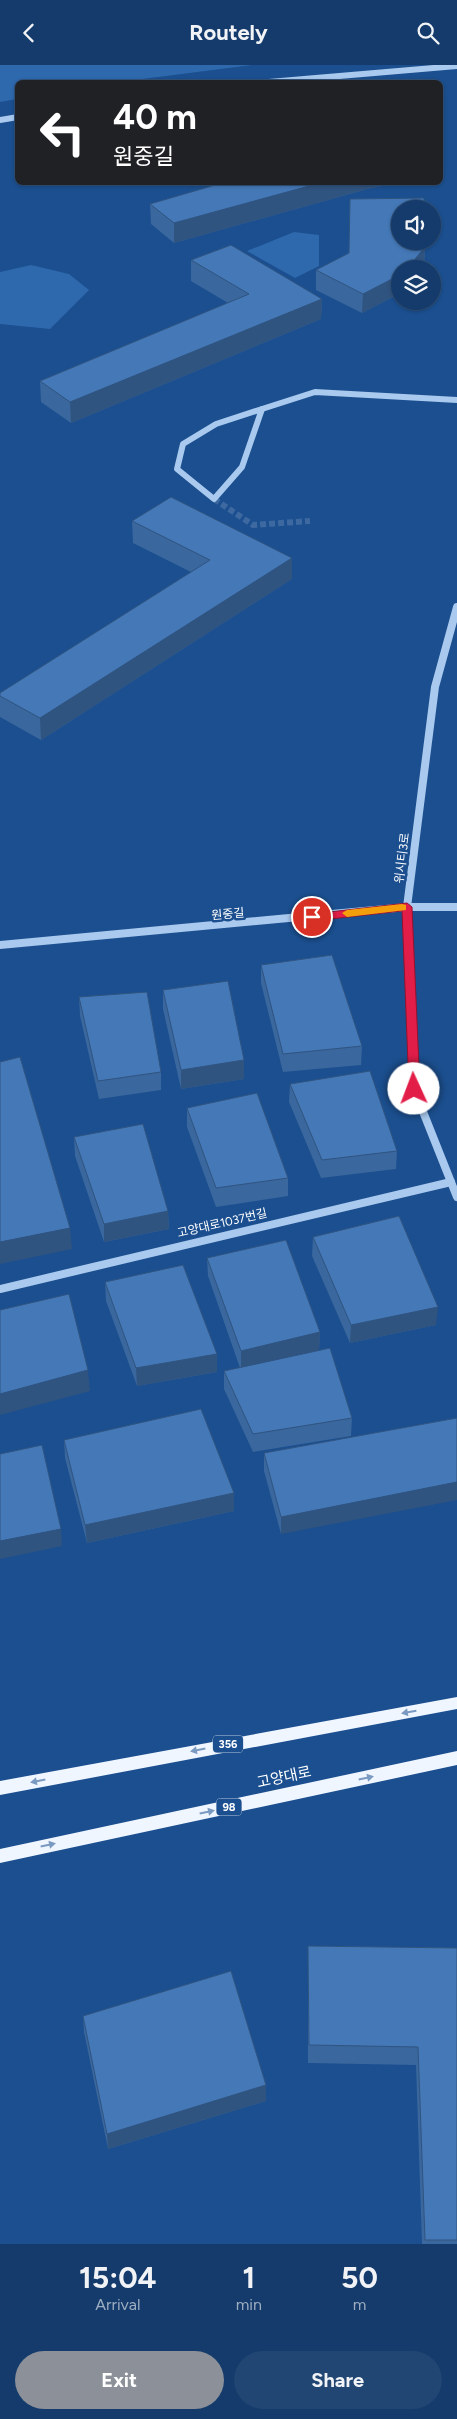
<!DOCTYPE html>
<meta charset="utf-8">
<style>
:root{--surface:#143b6b;--page:#214673;--text:#f1f3f6;--muted:#9dadc1;--line:#33557e;--accent:#8c9099}
body{margin:0;font-family:Figtree,"Noto Sans KR",sans-serif;background:var(--page);color:var(--text);height:100vh;display:flex;flex-direction:column;font-size:19px;white-space:nowrap}
*{box-sizing:border-box;margin:0}
p{font-size:16px;color:var(--muted)}
.icon{flex:none;width:28px;height:28px;fill:none;stroke:currentColor;stroke-width:2;stroke-linecap:round;stroke-linejoin:round}
.map{position:relative;height:2179px;overflow:hidden}
.sheet{display:flex;flex-direction:column;background:var(--surface);flex:1}
.sheet>*{flex:none}
.guide{position:absolute;left:15px;top:15px;width:428px;height:105px;border-radius:8px;box-shadow:0 1px 4px #0004,0 0 0 1px var(--line);background:#202124;color:#fff;overflow:hidden}
.fabs{position:absolute;left:391px;top:135px;display:grid;gap:10px}
.fabs a{display:grid;place-items:center;width:50px;height:50px;border-radius:50%;background:var(--surface);box-shadow:0 1px 4px #0004,0 0 0 1px var(--line);font-size:25px}
.pin{position:absolute;display:grid;place-items:center;width:42px;height:42px;color:#fff;margin:-21px;border:2px solid #fff;border-radius:50%;box-shadow:0 1px 5px #0007}
.me{position:absolute;width:55px;margin:-28px;rotate:358deg;stroke-linejoin:round;filter:drop-shadow(0 0 4px #0008)}
.turn{display:flex;align-items:center;gap:18px;height:105px;padding:0 15px;font-size:22px}
.turn .icon{width:65px;height:65px;stroke-width:2.5}
.turn b{display:block;font-size:35px;line-height:42px}
.eta{display:flex;justify-content:space-evenly;align-items:center;height:85px;text-align:center}
.eta b{font-size:30px;font-weight:700;line-height:35px}
.cta{display:flex;gap:10px;margin-top:auto;padding:10px 15px}
.cta a{flex:1;height:58px;border-radius:30px;background:var(--accent);color:#fff;font-size:20px;font-weight:700;line-height:58px;text-align:center}
.cta a+a{background:var(--page);color:var(--text)}
header{display:flex;justify-content:space-between;align-items:center;height:65px;padding:0 15px;background:var(--surface);font-size:22px;font-weight:700}
.map>svg:first-child{display:block}
</style>
<header><svg class="icon" aria-label="back" viewBox="0 0 24 24"><path d="M15 5l-7 7 7 7"/></svg>Routely<svg class="icon" aria-label="search" viewBox="0 0 24 24"><circle cx="10" cy="10" r="6"/><path d="M15 15l6 6"/></svg></header>
<div class="map">
<svg width="457" height="2179" viewBox="0 0 457 2179">
<rect width="100%" height="100%" fill="#1b4f8f"/>
<g fill="#2e69ad">
<path d="M0,0H252L119,17L18,18L17,34L0,37Z"/>
<path d="M294,167L319,170V201L295,213L247,186Z"/>
<path d="M31,200L69,209L89,225L50,264L0,259V207Z"/>
</g>
<g fill="none" stroke-linecap="round" stroke-linejoin="round">
<path stroke="#3d69a0" stroke-width="6" stroke-dasharray="6 3" stroke-linecap="butt" d="M214,434L253,460L310,456"/>
<g stroke="#a9c9ee" stroke-width="6">
<path d="M257,18L457,1"/>
<path d="M0,55L18,52"/>
<path d="M262,344L242,402L214,434L177,404L183,379L216,359Z"/>
<path d="M262,344L315,327L457,335"/>
</g>
<g stroke="#a9c9ee" stroke-width="8">
<path d="M457,542L435,622L407,842L414,1024L457,1132"/>
<path d="M0,880L407,842H457"/>
<path d="M0,1224L451,1117"/>
</g>
<g fill="#f0f6ff" fill-rule="evenodd">
<path d="M457,1632V1644L0,1730V1716Z"/>
<path d="M457,1686V1700L0,1798V1784Z"/>
</g>
</g>
<g fill="#3a679d">
<path d="M222,118H399L371,123L174,178L151,159L150,139Z"/>
<path d="M350,134L425,182L424,201L393,232L362,248L316,225V205L349,188Z"/>
<path d="M191,195L322,234L321,254L71,358L41,337L40,316L228,238L191,216Z"/>
<path d="M132,456L292,514L41,675L0,652V628L191,507L133,478Z"/>
<path d="M261,900L362,981L361,1000L283,1007L261,918Z"/>
<path d="M163,925L244,995V1014L181,1024L163,944Z"/>
<path d="M79,932L161,1007V1025L99,1034L80,951Z"/>
<path d="M290,1019L397,1086L396,1104L321,1113L289,1037Z"/>
<path d="M187,1043L288,1113V1131L216,1142L187,1062Z"/>
<path d="M74,1072L168,1146L169,1164L104,1177L75,1091Z"/>
<path d="M313,1172L436,1260L350,1278L312,1191Z"/>
<path d="M207,1193L320,1267L319,1285L299,1290L352,1353L351,1371L253,1387L224,1324V1306L240,1303L208,1211Z"/>
<path d="M105,1217L217,1307L137,1321L106,1236Z"/>
<path d="M457,1353L281,1469L264,1406V1388Z"/>
<path d="M64,1375L234,1446L87,1478L65,1393Z"/>
<path d="M308,1881L457,1883V2179H422L416,2000L308,1998Z"/>
<path d="M83,1951L266,2020V2036L108,2084L84,1967Z"/>
</g>
<g fill="#305480">
<path d="M320,118H399L371,123L174,178V158Z"/>
<path d="M425,182L424,201L422,204H405Z"/>
<path d="M400,208V226L393,232L362,248L363,229Z"/>
<path d="M322,234L321,254L71,358L70,337Z"/>
<path d="M292,493V514L41,675L40,653Z"/>
<path d="M244,995V1014L181,1024V1005Z"/>
<path d="M168,1146L169,1164L104,1177V1159Z"/>
<path d="M70,1163L72,1184L0,1199V1177Z"/>
<path d="M438,1242L436,1260L350,1278L351,1260Z"/>
<path d="M320,1267L319,1285L241,1304V1286Z"/>
<path d="M217,1289V1307L137,1321L136,1303Z"/>
<path d="M88,1305L90,1326L0,1350V1329Z"/>
<path d="M457,1417V1435L281,1469V1452Z"/>
<path d="M234,1428V1446L87,1478L85,1460Z"/>
<path d="M61,1464L62,1481L0,1494V1476Z"/>
<path d="M266,2020V2036L108,2084L107,2069Z"/>
</g>
<g fill="#4478b7" stroke="#305480">
<path d="M222,118H320L174,158L150,139Z"/>
<path d="M424,133V144H400V176H425V182L411,199L405,204H400V208L394,213L363,229L316,205L349,188L350,134Z"/>
<path d="M231,180L322,234L70,337L40,316L249,229L191,195Z"/>
<path d="M171,432L292,493L40,653L0,631V628L210,495L132,456Z"/>
<path d="M332,890L362,981L283,989L261,900Z"/>
<path d="M228,916L244,995L181,1005L163,925Z"/>
<path d="M147,927L161,1007L98,1016L79,932Z"/>
<path d="M20,992L70,1163L0,1177V997Z"/>
<path d="M370,1006L397,1086L322,1095L290,1019Z"/>
<path d="M257,1028L288,1113L216,1123L187,1043Z"/>
<path d="M143,1059L168,1146L104,1159L74,1072Z"/>
<path d="M399,1151L438,1242L351,1260L313,1172Z"/>
<path d="M286,1175L320,1267L241,1286L207,1193Z"/>
<path d="M183,1200L217,1289L136,1303L105,1217Z"/>
<path d="M69,1229L88,1305L0,1329V1245Z"/>
<path d="M330,1283L352,1353L253,1369L224,1306Z"/>
<path d="M201,1344L234,1428L85,1460L64,1375Z"/>
<path d="M457,1353V1417L281,1452L264,1388Z"/>
<path d="M42,1380L61,1464L0,1476V1389Z"/>
<path d="M308,1881L457,1883V2175H425L418,1982L309,1980Z"/>
<path d="M231,1906L266,2020L107,2069L83,1951Z"/>
</g>
<defs><path id="oneway-solid" d="M-6-.8H1V-3.2L6.5 0L1 3.2V.8H-6Z" transform="scale(1.25)"/></defs>
<g fill="#7b9ac1">
<use href="#oneway-solid" transform="translate(409 1647) rotate(170)"/>
<use href="#oneway-solid" transform="translate(198 1685) rotate(169)"/>
<use href="#oneway-solid" transform="translate(366 1713) rotate(-12)"/>
<use href="#oneway-solid" transform="translate(38 1716) rotate(169)"/>
<use href="#oneway-solid" transform="translate(207 1747) rotate(-12)"/>
<use href="#oneway-solid" transform="translate(48 1780) rotate(-12)"/>
</g>
<path fill="#e11d48" stroke="#92132f" d="M407,838L412,842L420,1024L414,1028L409,1024L402,846L312,856L307,852L312,849Z"/>
<path fill="#f59e0b" d="M402,839L406,840V845L347,852L342,848L347,845Z"/>
<g text-anchor="middle" stroke-width="5" stroke-linejoin="round" paint-order="stroke">
<g fill="#1b4f8f" stroke="#bbcadd" stroke-width="1">
<rect x="213" y="1670.5" width="30" height="17" rx="4"/>
<rect x="216.5" y="1733.5" width="25" height="17" rx="4"/>
</g>
<g font-size="11" font-weight="bold" fill="#fff">
<text x="228" y="1683">356</text>
<text x="229" y="1746">98</text>
</g>
<g font-size="12" fill="#fff" stroke="#1b4f8f">
<text transform="translate(402 793) rotate(-83)" y="4">위시티3로</text>
<text transform="translate(228 849) rotate(-5)" y="4">원중길</text>
<text transform="translate(222 1158) rotate(-13)" y="4">고양대로1037번길</text>
</g>
<g font-size="15" fill="#fff" stroke="#1b4f8f">
<text transform="translate(284 1712) rotate(-12)" y="5">고양대로</text>
</g>
</g>
</svg>
<div class="fabs">
<a><svg class="icon" aria-label="sound" viewBox="0 0 24 24"><path d="M4 9h4l5-4v14l-5-4H4zM17 9q2 3 0 6"/></svg></a>
<a><svg class="icon" aria-label="layers" viewBox="0 0 24 24"><path d="M12 4l9 5-9 5-9-5zM3 14l9 5 9-5"/></svg></a>
</div>
<div class="pin" style="left:312px;top:852px;background:#d93025"><svg class="icon" aria-label="arrive" viewBox="0 0 24 24"><path d="M6 21V4h12l-3 4 3 4H6"/></svg></div>
<svg class="me" style="left:414px;top:1024px" viewBox="-20 -20 40 40"><circle r="19" fill="#fff"/><path d="M0-13L10 11 0 6-10 11z" fill="#e11d48"/></svg>
<div class="guide">
<div class="turn"><svg class="icon" aria-label="left" viewBox="0 0 24 24"><path d="M17 20v-9H6M10 6l-5 5 5 5"/></svg><div><b>40 m</b>원중길</div></div>
</div>
</div>
<section class="sheet">
<div class="eta">
<div><b>15:04</b><p>Arrival</p></div>
<div><b>1</b><p>min</p></div>
<div><b>50</b><p>m</p></div>
</div>
<div class="cta"><a>Exit</a><a>Share</a></div>
</section>
